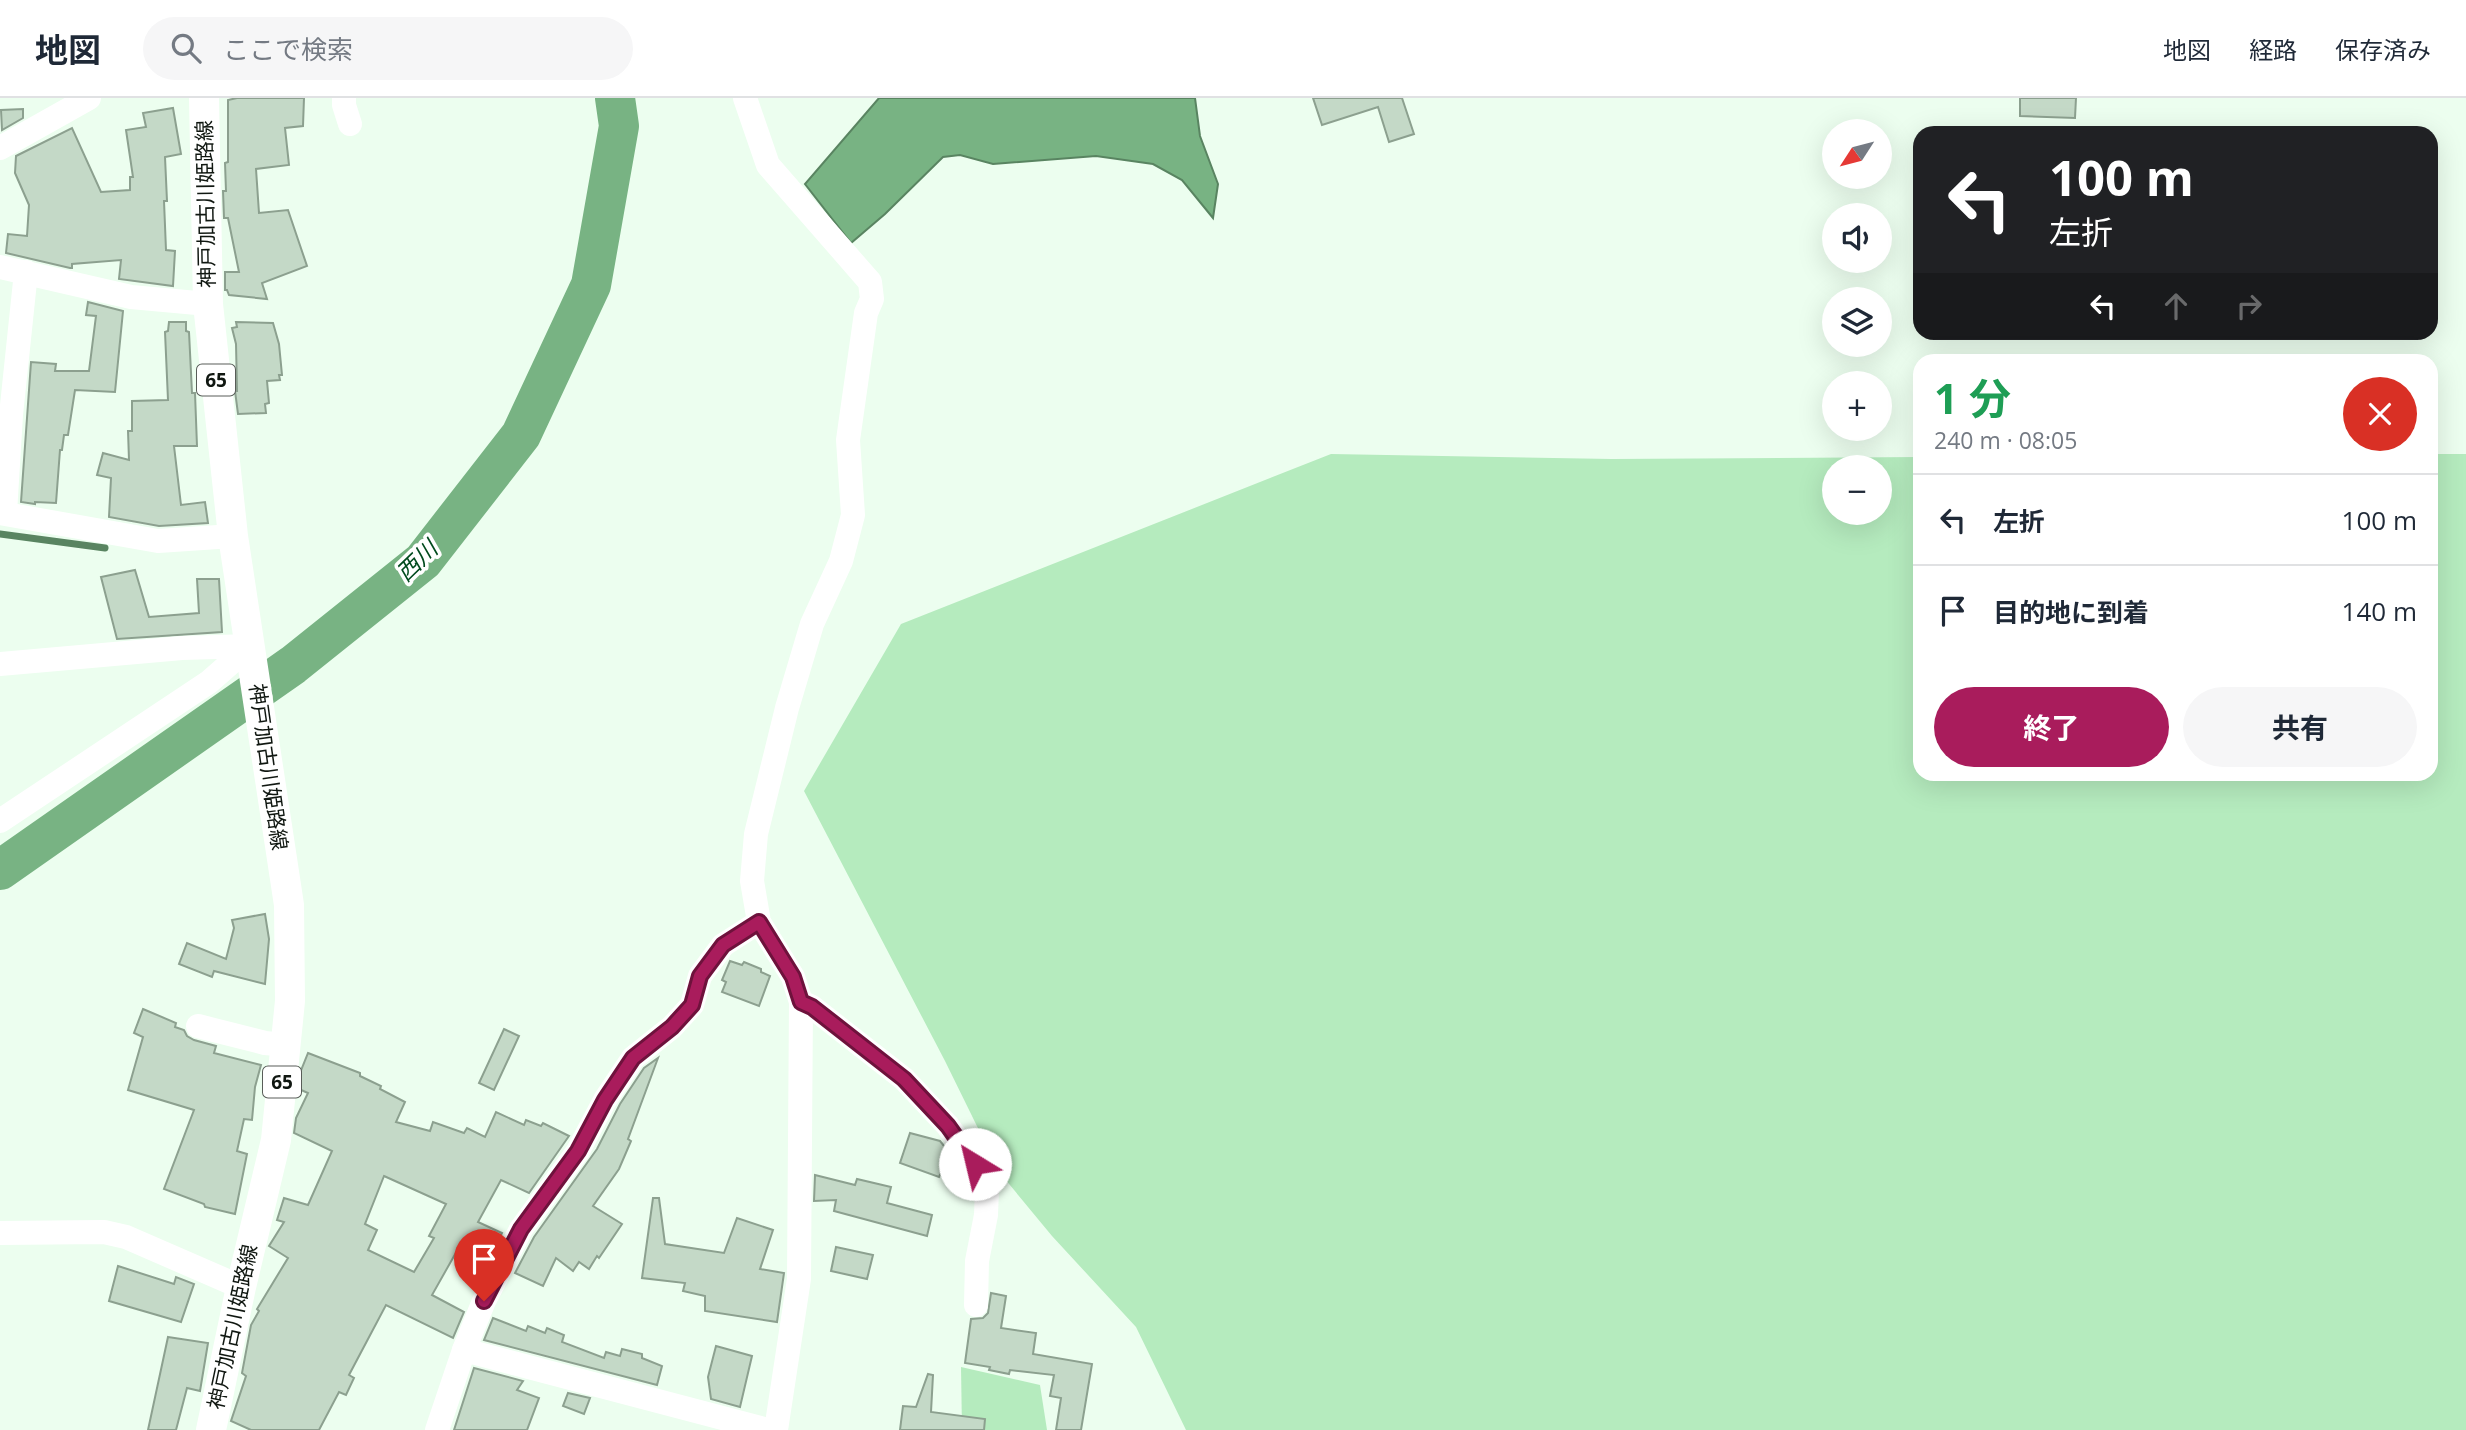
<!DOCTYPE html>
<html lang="ja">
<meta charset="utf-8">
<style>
:root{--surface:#fff;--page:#f6f6f7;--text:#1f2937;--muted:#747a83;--line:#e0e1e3;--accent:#a91c5c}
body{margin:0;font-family:"Open Sans","Noto Sans JP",sans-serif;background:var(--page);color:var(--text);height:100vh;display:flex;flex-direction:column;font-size:26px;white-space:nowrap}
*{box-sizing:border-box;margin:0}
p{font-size:23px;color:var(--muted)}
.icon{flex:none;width:38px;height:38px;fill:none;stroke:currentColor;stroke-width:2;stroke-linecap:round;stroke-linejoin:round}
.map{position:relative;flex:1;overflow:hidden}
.sheet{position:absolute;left:1913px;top:256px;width:525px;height:427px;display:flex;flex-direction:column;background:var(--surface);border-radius:21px;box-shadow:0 7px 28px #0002}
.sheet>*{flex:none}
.guide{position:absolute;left:1913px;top:28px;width:525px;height:214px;border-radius:21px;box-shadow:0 7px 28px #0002;background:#202124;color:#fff;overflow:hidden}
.needle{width:46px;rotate:234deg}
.tools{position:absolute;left:1822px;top:21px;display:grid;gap:14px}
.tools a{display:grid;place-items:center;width:70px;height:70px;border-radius:50%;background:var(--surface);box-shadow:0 7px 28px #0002;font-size:35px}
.pin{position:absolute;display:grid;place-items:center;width:60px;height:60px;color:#fff;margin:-72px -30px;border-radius:50% 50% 50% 0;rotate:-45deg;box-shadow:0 0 7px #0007}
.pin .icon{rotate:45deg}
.me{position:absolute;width:77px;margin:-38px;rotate:324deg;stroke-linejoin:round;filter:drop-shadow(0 0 5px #0008)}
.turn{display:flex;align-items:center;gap:24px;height:147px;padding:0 21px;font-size:32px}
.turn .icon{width:91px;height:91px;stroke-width:2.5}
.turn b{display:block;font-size:49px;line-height:60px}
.lanes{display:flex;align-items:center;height:66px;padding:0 21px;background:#0003;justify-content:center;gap:35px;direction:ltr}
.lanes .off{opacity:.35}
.round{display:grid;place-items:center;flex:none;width:74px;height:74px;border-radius:37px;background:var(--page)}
.summary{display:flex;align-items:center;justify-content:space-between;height:119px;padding:0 21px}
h1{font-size:42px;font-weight:700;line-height:52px;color:#1e9e55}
.button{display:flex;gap:14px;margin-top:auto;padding:14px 21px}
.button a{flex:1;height:80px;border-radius:42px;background:var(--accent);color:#fff;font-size:28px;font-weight:700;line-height:80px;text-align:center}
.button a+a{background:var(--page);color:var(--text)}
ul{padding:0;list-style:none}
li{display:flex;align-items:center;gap:21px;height:91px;padding:0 21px;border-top:2px solid var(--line)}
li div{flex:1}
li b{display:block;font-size:26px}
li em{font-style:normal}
header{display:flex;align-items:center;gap:42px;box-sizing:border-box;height:98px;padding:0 35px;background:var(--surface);border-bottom:2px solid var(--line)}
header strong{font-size:33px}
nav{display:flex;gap:38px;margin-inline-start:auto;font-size:24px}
.search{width:490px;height:63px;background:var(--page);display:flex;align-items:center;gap:18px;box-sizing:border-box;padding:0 24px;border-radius:38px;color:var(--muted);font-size:26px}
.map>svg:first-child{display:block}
</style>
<header>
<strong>地図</strong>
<div class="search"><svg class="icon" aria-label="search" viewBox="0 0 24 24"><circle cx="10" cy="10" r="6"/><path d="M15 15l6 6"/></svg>ここで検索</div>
<nav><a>地図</a><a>経路</a><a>保存済み</a></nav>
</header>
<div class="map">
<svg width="2466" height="1332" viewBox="0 0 2466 1332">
<rect width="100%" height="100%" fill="#ecfeef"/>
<g fill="#b5ebbe" fill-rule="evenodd">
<path d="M1331,356L1612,361L1920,359V676H2431V356H2466V1332H1186L1136,1229L1052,1138L1000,1075L945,963L804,693L901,526ZM1834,369H1880V415H1834Z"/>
<path d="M961,1269L1040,1287L1047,1332H962Z"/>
</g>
<path fill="#78b383" stroke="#598461" stroke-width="2" d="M879,0H1195L1200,38L1218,86L1213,120L1182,82L1153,66L1096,58L993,66L960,57L943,59L885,116L851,145L805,86Z"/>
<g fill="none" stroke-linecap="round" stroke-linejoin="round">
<path stroke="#598461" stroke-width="7" d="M0,436L105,450"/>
<path stroke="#78b383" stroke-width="40" d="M0,772L293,567L423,463L521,337L591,187L619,28L615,0"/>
</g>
<g fill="#c4d9c7" stroke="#8ca08f" stroke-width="2" fill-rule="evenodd">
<path d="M237,0H304L303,28L285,30L289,67L256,71L259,115L288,112L307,168L262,185L267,201L229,197L227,192H225V174H239L228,120H224L223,93H226L225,65L228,64V2Z"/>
<path d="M1313,0H1402L1414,36L1389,44L1378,9L1322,27Z"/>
<path d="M2020,0H2076L2075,20L2020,18Z"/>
<path d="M173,10L181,56L165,59L167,103H164L166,152L175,153L173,188L119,181L121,162L72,166V170H70L6,155L8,136L27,138L29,107L15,75L16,58L72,30L101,94L130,92V79H133L126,32L146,29L143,15Z"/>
<path d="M23,11V20L2,32L1,12Z"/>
<path d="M88,204L123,213L115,294L75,292L68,337H64L62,352H60L56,405L35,404V406L21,404L31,264L56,266L55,273H89L96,218L86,217Z"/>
<path d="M169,224H186V233L189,234L192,295H195L197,348H174L181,407L205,404L208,425L159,428L109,419L111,380L97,377L103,355L129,362L128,333H132V303L168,302L165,234L168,233Z"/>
<path d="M236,224L273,225L279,246L282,277H279L280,282L267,283L269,305L265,306L266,315L238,316L235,293H237L236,246L232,230L237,229Z"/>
<path d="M135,472L149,519L199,515L197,481H219L222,534L117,541L101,479Z"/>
<path d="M265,816L269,841L265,886L214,873L212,879L179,866L187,845L226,861L234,830L232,822Z"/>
<path d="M730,863L742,867L744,864L761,871V874L770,878L759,908L722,894L726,884L722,882Z"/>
<path d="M143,911L176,925L175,929L184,932L187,938L194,942L216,948L214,955L261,967L255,989L252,1022L244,1021L237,1053L247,1056L235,1116L205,1109L204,1106L164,1091L194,1012L128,992L143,939L134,935Z"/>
<path d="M504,931L519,938L494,992L479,985Z"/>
<path d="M308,955L360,975V978L381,988L380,991L405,1004L396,1024L430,1033L433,1024L464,1035L467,1030L485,1039L496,1014L524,1027L526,1022L541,1028L543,1025L569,1038L529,1095L501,1082L478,1124L502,1135L487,1165L458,1151L432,1197L464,1214L453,1240L386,1207L349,1277L354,1280L346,1297L339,1294L319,1332H251L231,1323L246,1278L242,1275L251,1227L259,1213L257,1211L288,1160L269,1148L284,1124L277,1122L284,1100L308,1107L332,1053L294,1035L296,1020L308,995L299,991L300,975ZM384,1078L446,1106L429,1138L434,1140L414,1174L368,1152L377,1132L365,1126Z"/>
<path d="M658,960L628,1041L631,1043L619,1071L593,1108L622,1126L599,1160L597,1158L589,1171L579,1164L573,1173L556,1160L543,1188L515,1175L534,1139L597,1051L620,1006L644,970Z"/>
<path d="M910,1035L940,1043L949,1054L939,1079L900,1065Z"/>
<path d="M815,1077L855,1087L857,1081L891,1089L887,1105L932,1117L927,1138L834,1113L836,1102L814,1103Z"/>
<path d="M653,1100H659L665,1146L724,1155L737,1120L773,1132L760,1171L784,1175L777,1224L705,1213V1198L683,1193L685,1185L642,1180Z"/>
<path d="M836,1149L873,1157L867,1181L831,1173Z"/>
<path d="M118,1168L174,1186L176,1179L194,1186L181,1224L109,1203Z"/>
<path d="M991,1195L1006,1198L1001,1230L1036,1235L1033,1256L1092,1266L1081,1332H1056L1061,1300L1050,1298L1054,1277L1010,1272L1009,1276L989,1272L990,1269L965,1265L971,1221L983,1220L988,1215Z"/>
<path d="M493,1220L526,1233L528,1228L545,1235L547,1230L564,1237L562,1244L604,1260L606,1254L620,1258L622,1251L642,1256V1260L662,1268L657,1287L484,1242Z"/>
<path d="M168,1239L208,1245L200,1293L187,1290L176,1332H148Z"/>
<path d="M716,1248L752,1258L740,1309L711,1301L708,1279Z"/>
<path d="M474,1270L523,1283L517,1292L539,1300L527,1332H454Z"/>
<path d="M928,1276L933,1277L931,1314L985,1321L984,1332H900L903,1308L916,1309Z"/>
<path d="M568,1295L590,1300L584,1316L563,1308Z"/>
</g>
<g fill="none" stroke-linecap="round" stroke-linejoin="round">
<g stroke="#fff" stroke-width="24">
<path d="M344,0V7L350,26"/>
<path d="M745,0L768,67L870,184L872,201L866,215L848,342L853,417L841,463L812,526L787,610L756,736L752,783L759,824L793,879L801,904L799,1181L776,1332"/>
<path d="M0,50L89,0"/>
<path d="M0,169L131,199L208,206"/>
<path d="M0,415L158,443L233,438"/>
<path d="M5,415L11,317L26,174"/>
<path d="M0,566L182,550L250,548"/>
<path d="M0,723L209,584L250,548"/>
<path d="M801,904L812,909L904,981L948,1028L975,1066L987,1092L986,1117L977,1163L976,1207"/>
<path d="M198,928L265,945L286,947"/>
<path d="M0,1135L104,1134L126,1139L241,1189"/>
<path d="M464,1252L768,1332"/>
<path d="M437,1332L464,1252L484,1203L521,1131L578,1053L605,1002L633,960L672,929L692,907L700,878L723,847L759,824"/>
</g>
<path stroke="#fff" stroke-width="30" d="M204,0L208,206L233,438L289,807L290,903L276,1042L241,1189L211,1332"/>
</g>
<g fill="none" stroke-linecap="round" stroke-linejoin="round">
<defs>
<path id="route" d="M484,1203L521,1131L578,1053L605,1002L633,960L672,929L692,907L700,878L723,847L759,824L793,879L801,904L812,909L904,981L948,1028L975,1066"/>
</defs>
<use href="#route" stroke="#6e123c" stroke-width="18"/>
<use href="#route" stroke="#a91c5c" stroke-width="12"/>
</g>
<g text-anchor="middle" stroke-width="7" stroke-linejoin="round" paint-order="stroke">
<g fill="#fff" stroke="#585d58" stroke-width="2">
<rect x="197" y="266.5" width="38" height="31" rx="5"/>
<rect x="263" y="968.5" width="38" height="31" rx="5"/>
</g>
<g font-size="19" font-weight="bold" fill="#101711">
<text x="216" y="289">65</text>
<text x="282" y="991">65</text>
</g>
<g font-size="21" fill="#101711" stroke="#fff">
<text transform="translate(206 106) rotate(-91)" y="7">神戸加古川姫路線</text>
<text transform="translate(268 669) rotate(82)" y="7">神戸加古川姫路線</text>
<text transform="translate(233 1229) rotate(-78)" y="7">神戸加古川姫路線</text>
</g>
<g font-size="23" font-style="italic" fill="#014a1d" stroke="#fff">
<text transform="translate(417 463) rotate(-44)" y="8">西川</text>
</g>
</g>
</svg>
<div class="tools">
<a><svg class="needle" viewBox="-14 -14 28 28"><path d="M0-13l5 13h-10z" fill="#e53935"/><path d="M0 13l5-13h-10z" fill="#747a83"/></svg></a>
<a><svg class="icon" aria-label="sound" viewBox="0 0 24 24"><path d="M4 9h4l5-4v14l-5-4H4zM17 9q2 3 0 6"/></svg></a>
<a><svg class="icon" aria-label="layers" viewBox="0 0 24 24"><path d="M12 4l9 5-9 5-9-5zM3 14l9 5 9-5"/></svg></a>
<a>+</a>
<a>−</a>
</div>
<div class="pin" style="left:484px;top:1203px;background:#d93025"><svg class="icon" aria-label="arrive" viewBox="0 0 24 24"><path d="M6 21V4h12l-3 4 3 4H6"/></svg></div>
<svg class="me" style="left:975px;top:1066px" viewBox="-20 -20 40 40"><circle r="19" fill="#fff"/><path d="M0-13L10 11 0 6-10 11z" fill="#a91c5c"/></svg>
<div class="guide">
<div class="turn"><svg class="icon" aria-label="left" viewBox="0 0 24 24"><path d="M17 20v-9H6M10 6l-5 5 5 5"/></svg><div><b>100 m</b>左折</div></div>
<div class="lanes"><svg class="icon" aria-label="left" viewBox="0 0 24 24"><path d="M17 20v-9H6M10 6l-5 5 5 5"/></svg><svg class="icon off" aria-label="ahead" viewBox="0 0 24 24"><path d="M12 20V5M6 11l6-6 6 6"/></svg><svg class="icon off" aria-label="right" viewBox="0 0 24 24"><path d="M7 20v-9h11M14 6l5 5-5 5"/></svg></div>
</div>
<section class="sheet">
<div class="summary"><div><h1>1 分</h1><p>240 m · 08:05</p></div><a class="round" style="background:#d93025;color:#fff"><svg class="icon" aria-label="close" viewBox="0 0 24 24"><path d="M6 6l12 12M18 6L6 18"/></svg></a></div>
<ul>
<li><svg class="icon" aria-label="left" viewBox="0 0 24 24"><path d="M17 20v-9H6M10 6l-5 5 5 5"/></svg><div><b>左折</b></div><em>100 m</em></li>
<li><svg class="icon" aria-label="arrive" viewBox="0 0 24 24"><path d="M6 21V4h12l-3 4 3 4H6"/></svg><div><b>目的地に到着</b></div><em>140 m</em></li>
</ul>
<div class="button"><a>終了</a><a>共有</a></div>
</section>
</div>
